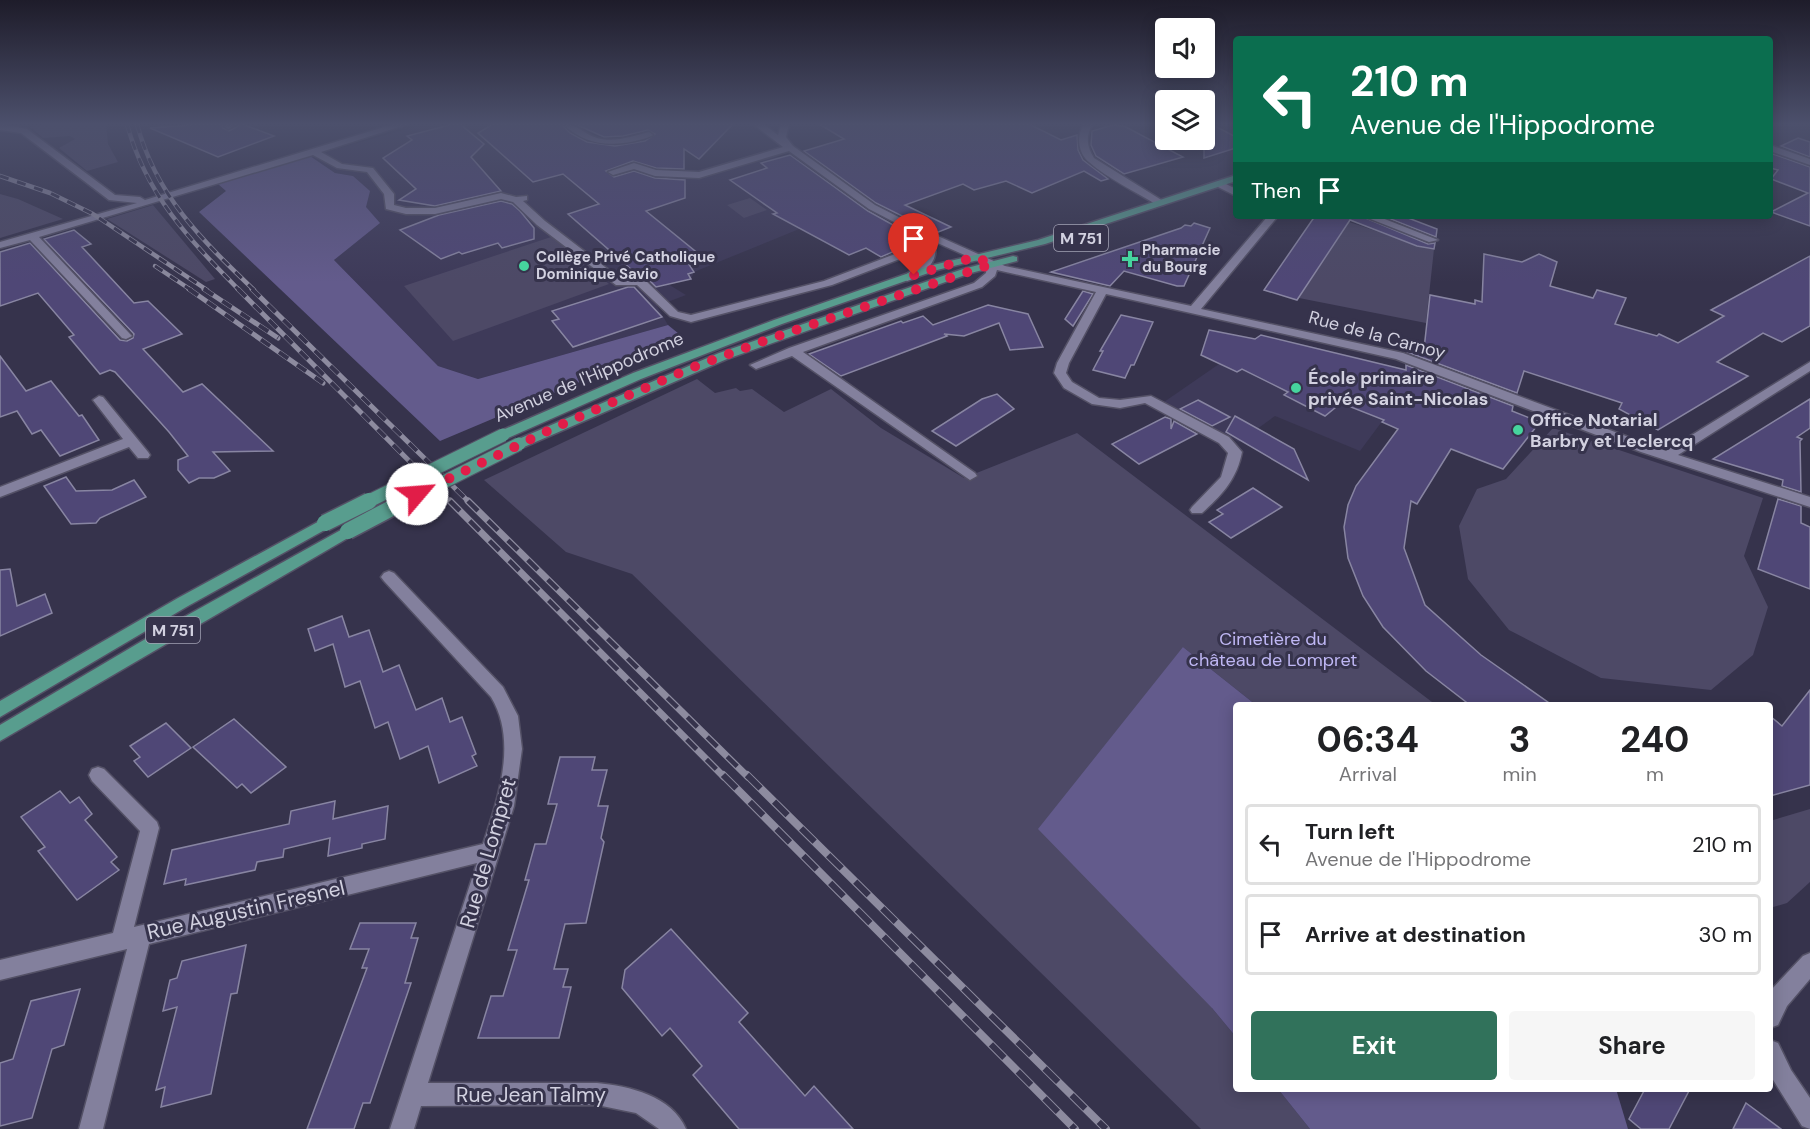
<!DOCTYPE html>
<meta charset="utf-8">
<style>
:root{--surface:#fff;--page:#f6f6f6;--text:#202124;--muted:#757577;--line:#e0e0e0;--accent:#31725b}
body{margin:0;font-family:"DM Sans",sans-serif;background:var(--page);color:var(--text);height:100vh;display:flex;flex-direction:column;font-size:22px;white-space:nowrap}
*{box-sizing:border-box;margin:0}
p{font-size:20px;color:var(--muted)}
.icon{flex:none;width:33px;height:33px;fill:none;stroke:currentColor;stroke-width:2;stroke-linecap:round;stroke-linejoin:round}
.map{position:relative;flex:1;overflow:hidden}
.drawer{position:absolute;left:1233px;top:702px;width:540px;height:390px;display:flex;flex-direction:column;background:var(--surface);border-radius:6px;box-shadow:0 3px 15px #0003}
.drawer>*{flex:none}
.banner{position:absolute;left:1233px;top:36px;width:540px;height:183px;border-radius:6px;box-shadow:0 3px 15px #0003;background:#0b6e4f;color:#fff;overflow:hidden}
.controls{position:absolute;left:1155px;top:18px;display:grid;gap:12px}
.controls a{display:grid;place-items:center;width:60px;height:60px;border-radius:6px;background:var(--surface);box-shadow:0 3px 15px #0003;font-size:30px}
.pin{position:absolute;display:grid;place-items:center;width:51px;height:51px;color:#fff;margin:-62px -26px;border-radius:50% 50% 50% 0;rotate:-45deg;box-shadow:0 0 6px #0007}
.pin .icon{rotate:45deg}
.me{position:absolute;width:66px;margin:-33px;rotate:63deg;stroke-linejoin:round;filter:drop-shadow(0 0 4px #0008)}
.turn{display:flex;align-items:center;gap:21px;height:126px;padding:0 18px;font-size:27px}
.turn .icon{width:78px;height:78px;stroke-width:2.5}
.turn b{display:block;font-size:42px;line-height:51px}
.then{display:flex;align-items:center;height:57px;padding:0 18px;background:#0003;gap:12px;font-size:22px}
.eta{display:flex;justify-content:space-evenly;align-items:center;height:102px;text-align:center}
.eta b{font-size:36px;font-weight:700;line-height:42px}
.action{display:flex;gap:12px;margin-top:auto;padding:12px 18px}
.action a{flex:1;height:69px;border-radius:6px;background:var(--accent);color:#fff;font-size:24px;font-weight:700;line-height:69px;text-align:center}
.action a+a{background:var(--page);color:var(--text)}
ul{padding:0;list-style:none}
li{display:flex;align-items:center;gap:18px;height:81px;margin:0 12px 9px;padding:0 6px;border:3px solid var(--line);border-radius:6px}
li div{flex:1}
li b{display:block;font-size:22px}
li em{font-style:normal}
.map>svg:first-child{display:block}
</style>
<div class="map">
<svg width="1810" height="1129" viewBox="0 0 1810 1129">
<rect width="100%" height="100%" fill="#36334c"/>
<g fill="#3e3a59">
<path d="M426,124H561L595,149L640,148L669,169L698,170L769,150L782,160L831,216L694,272L691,279L668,284L686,295L657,306L668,325L478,379L438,366L334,260L366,207L353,176L335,173L310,156Z"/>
<path d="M1261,335L1357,357L1418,373L1360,451L1275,416L1239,442L1164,402Z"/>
</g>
<g fill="#4d4966">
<path d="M44,124H106L108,144L118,162L87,171L59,148L75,139L70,136L43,138L30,127Z"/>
<path d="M0,194L18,199L63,219L0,238Z"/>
<path d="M750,198L767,210L744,218L727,205Z"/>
<path d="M153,205L215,279L206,282L107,219Z"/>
<path d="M1334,218C1368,226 1400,242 1434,249L1426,323L1299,298L1348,224Z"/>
<path d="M554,236L609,284L453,341L404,286Z"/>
<path d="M697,379L715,393L736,388L740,391L752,389L784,412L831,389L881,428L964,478L1077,433L1436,705H1256L1183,647L1212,1008L1236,1037V1089H1278L1310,1129H1201L632,574L566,552L484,480Z"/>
<path d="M1553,428L1763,498L1744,556L1768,607L1753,655L1711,690L1601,678L1509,630L1468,579L1459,526L1477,489L1506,479Z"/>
<path d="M1810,809V882L1787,903L1770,908V821Z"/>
</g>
<g fill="#635b8c">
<path d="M310,156L335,173L353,176L370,191L366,207L380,223L334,260L438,366L478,379L668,325L684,338L440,441L199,212L226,191L218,184Z"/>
<path d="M1183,647L1256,705H1236V1037L1212,1008L1038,829Z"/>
<path d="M1278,1089H1616L1628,1129H1310Z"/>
</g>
<g fill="#4f4776" stroke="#8885a2" stroke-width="1.5">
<path d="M204,124H222L223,128L229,131L242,124L274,136L218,157L150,128Z"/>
<path d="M453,124H460L484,144L471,157L501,191L435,206L399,200L416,189L383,158L412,140L407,136Z"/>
<path d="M493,124H561L570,133L587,142L615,146L645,141L655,134L648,130L623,136L604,137L575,124H733L699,159L684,149V169L656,168L633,161L606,171L614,177L634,171L655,178L685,180V198L646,211L700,255L686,260L694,272L688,274L691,279L656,287L646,277H640L568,214L599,204L563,174L533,182L478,133Z"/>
<path d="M819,124H1029L1061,140L1077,135L1078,150L1083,160L1108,179L1101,181L1084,171L1032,193L1006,181L974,190L963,184L905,205L951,227L936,233L876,203L804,151L844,139Z"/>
<path d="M1204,124H1211L1236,137V148L1204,158Z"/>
<path d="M1113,125L1124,126L1183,157L1124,174L1096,156L1091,145L1092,131Z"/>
<path d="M1798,138L1810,142V157L1781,146Z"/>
<path d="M1770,153L1810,167V226L1771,212L1808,193L1771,179L1778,170L1770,168Z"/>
<path d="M790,155L868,211L920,240L881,257L866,248L849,255L773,214L777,213L730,180L767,168L761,163Z"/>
<path d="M501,201L512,204L520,211L534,228V239L502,248L498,243L462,254L459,252L441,259L400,230L439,215Z"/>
<path d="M1315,216H1361L1428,244L1435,243L1434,249L1417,246L1350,220L1297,300L1264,290Z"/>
<path d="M1383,216H1403L1437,229L1436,237Z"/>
<path d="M1194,223L1210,228L1184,286H1177L1124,271L1110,286L1051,272L1181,228L1185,225L1191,226Z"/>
<path d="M74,230L91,244L82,247L134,303L148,301L182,334L143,349L183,392L202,384L273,451L213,452L230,471L214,478H199L189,483L178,470V460L188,456L169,432L115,372L110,370L100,374L69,337L74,335L38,293L0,306V252L30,243L120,340L127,341L133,338L134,334L44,239Z"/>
<path d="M1484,254L1522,262L1539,254L1557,262L1550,286L1593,298L1597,290L1626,298L1615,324L1657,336L1659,334L1678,343L1724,316L1711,310L1810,256V326L1782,342L1763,333L1717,362L1748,376L1658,430L1619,409L1622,403L1524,371L1517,393L1407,352L1408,345L1424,349L1430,295L1475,304V300L1482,302Z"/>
<path d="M628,287H634L662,317L573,347L552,321L559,319L552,311Z"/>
<path d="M1083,291L1093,294L1073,326L1065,319Z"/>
<path d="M988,305L1028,314L1043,347L1010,350L999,323L964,336L944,334L947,336L841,376L809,354L901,321L903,323L923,316L933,325Z"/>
<path d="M1121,315L1153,322L1134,365H1131L1125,378L1093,370L1103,351H1100Z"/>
<path d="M1209,330L1255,339L1261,335L1406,370V365L1513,406L1512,411L1540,422L1503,469L1451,449L1417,504L1411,501L1404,548L1425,605L1481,655L1552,705H1470L1426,671L1383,627L1363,596L1348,558L1344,527L1348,505L1356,486L1398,429L1382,422L1384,420L1341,403L1325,416L1284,395L1288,392L1242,369L1237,372L1201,355Z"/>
<path d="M0,356L26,391L51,381L79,416L82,415L99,440L60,456L41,430L32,434L17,411L0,417Z"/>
<path d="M997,394L1014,409L956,446L932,431L982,399Z"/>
<path d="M1810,399V428L1797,437L1802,439L1800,441L1801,492L1782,486L1783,480L1713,459Z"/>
<path d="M1198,400L1230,417L1212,426L1180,409Z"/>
<path d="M1235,416L1294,449L1308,480L1226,432Z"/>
<path d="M1165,417L1171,419V429L1174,421L1197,434L1139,464L1112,444Z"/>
<path d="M66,477L76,491L112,490L134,480L146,497L100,518L96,523L71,524L44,486Z"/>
<path d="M1253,488L1282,507L1231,538L1209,522L1223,514L1217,510Z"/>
<path d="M1778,499L1801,506V523L1810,527V589L1758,569Z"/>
<path d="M10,569L17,606L45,594L52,613L0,636V570Z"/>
<path d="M342,616L349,637L369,630L383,672L399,665L416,710L442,698L450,722L462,717L476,754L472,756L477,766L439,783L428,746L400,759L388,722L375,728L360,681L345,687L333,644L315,651L308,629Z"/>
<path d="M1810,690V785L1770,796V716L1782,726Z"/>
<path d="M234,719L286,767L251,793L242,784L237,788L193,747Z"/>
<path d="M166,723L191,748L148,777L134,761L140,757L130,746Z"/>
<path d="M560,757H595L592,770H607L598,806H608L601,838L604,842L586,923L565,924L554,969H568L563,987H571L559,1038H478L491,996H503L517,950H508L529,880H525L535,844H546L557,804H548Z"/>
<path d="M60,791L70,803L79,797L92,814L85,820L117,857L111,862L119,870L77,900L38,851L45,847L21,817Z"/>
<path d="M335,801L333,819L388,806L385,839L362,844V848L328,856L330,838L284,849L283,857L257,862L255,870L185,885L186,879L164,884L172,850L289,824L291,811Z"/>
<path d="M360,923H416L411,938H418L405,983H411L370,1103H363L354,1129H307L367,968H362L369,949H350Z"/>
<path d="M671,929L748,1013L739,1022L805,1096L814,1086L853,1129H739L693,1075L702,1066L670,1028L662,1036L622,988L625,970Z"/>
<path d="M246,945L237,993L231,994L211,1094L161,1107L165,1087L156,1090L177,1007L163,1011L170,980L177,978L182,961Z"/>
<path d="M80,989L64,1045L52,1049L32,1118L0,1126V1063L13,1059L31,1001Z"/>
<path d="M1645,1089H1690L1669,1129H1641L1629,1119Z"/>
<path d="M1746,1103L1781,1129H1733Z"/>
</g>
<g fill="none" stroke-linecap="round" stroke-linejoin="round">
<defs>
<g id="minor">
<path d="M0,124L27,129L115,195L140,197L145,200L394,124H408L321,152L342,164L373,168L394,194V205L406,208H435L501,193L516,197L527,196V200L523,201L545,221L622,280L644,279L678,312L691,315L824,281L924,243L921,236L869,209L789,151L699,178L655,176L634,169L613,175L608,172L634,163L656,170L699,172L783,147L753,124H763L778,135L781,124H789L786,137L793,146L875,205L922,229L1005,266L1191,306L1268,216H1278L1201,309L1403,353L1666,451L1810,362V371L1678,455L1810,497V507L1641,452L1396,359L1106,294L1069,363L1066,373L1072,382L1099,398L1120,400L1151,396L1229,437L1242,452C1237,479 1222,495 1202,513H1192L1190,510L1192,507L1221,477L1228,453L1219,443L1145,403L1120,408L1092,404L1064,388L1054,373L1057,363L1096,292L997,270L995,276L982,287L803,352L975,473L977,476L970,480L792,356L756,369L750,365L789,348L974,283L986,273L987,265L933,241C942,259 924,276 907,281L902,278L924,260L926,249L832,285L691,322L670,316L637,285H616L537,225L513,202L501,199L435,214H406L386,209L384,194L367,172L337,168L313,155L39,237L130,334L132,336L126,339L122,338L30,240L0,248V242L137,203L109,200L21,133L0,130Z"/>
<path d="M225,124H237L228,129L224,126Z"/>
<path d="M563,124C577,124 584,134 597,138C614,143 633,136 649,132L653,135C648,138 642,139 635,141C608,147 584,144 563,124Z"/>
<path d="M1084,124H1093C1085,135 1087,147 1094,158L1163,201V205H1157C1136,192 1107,178 1089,162C1078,153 1076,136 1084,124Z"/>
<path d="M1770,145L1810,159V165L1770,151Z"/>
<path d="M1216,182H1222L1236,189V196L1216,186Z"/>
<path d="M1363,216H1377L1438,240L1429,242Z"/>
<path d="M99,396L103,397L148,452L150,455L148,458H138L129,447L0,497V487L123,439L93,400Z"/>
<path d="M389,571L394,573L503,687L518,716L522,749L514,806L428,1083H597C629,1086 672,1096 686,1129H659L636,1113L597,1105L421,1106L414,1129H390L477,863L149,944L103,1129H79L127,949L0,980V960L113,933L140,831L92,781L89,775L92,769L98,767L104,769L157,822L159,828L134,927L483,844C498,799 518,741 491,697L384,581L381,577L384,573Z"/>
<path d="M1810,953V979L1787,1006L1778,1025L1770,1028L1771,990L1803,956Z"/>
<path d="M1770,1040L1778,1043L1791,1070L1810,1098V1129L1802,1126L1770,1075Z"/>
</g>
<g id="major">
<path d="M1236,175V181L1045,244L937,270L782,324L641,379L508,438H498L496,435L498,432L633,373L774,320L929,266L1038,240Z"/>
<path d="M1013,256L1017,257V261L971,273L727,359L524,447L519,448L512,444L514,441L719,353L963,269Z"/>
<path d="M325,518L330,519L332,523L330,527L188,606L0,717V701L178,598Z"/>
<path d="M348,526L355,531L353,535L0,741V725L159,631Z"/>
</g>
</defs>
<use href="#minor" stroke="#545166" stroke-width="3"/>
<use href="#major" stroke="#545166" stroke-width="3"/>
<use href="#minor" fill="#83809d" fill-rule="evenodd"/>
<use href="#major" fill="#589d8e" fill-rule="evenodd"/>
<defs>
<g id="rail-far3">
<path d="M127,124C146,195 189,239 239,290"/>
<path d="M137,124C156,196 202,240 254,290"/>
<path d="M0,176L50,193L93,214L207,290"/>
<path d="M155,266L191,290"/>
</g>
<g id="rail-far2">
<path d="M189,289L323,383"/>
<path d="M204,289L278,338"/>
<path d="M238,289L451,503"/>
<path d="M252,289L470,503"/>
</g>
<g id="rail-far1">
<path d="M450,501L724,777"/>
<path d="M468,501L748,777"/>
</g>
<g id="rail">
<path d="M723,775L1075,1129"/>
<path d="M747,775L1106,1129"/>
</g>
</defs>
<use href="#rail-far3" stroke="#8d8b9f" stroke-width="4.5"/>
<use href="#rail-far2" stroke="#8d8b9f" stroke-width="5"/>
<use href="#rail-far1" stroke="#8d8b9f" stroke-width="7"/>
<use href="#rail" stroke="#8d8b9f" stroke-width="8"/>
<use href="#rail-far3" stroke="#36334c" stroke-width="3" stroke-dasharray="9" stroke-linecap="butt"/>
<use href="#rail-far2" stroke="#36334c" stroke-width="4" stroke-dasharray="11" stroke-linecap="butt"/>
<use href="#rail-far1" stroke="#36334c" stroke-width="4.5" stroke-dasharray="14" stroke-linecap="butt"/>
<use href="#rail" stroke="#36334c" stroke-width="6" stroke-dasharray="19" stroke-linecap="butt"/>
<defs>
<g id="major-bridge-far1">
<path d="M365,503L503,435"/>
<path d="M402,503L519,444"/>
</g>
<g id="major-bridge">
<path d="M325,523L369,501"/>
<path d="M348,531L405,501"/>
</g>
</defs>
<use href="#major-bridge-far1" stroke="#545166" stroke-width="15" stroke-linecap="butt"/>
<use href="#major-bridge" stroke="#545166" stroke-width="19" stroke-linecap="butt"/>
<use href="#major-bridge-far1" stroke="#589d8e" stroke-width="13"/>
<use href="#major-bridge" stroke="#589d8e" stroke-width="16"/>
</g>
<linearGradient id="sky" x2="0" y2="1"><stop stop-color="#1e1c2a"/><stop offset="0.44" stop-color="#4c506c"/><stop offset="1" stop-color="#4c506c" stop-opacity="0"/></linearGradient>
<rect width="1810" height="282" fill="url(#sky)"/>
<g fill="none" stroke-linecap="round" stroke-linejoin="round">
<path stroke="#e11d48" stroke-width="10" stroke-dasharray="0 18" d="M417,494L556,427L691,368L775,337L992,264L975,257L914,275"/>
</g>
<g fill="#46d49e" stroke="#36334c" stroke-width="2">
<path d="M1127 250h6v6h6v6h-6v6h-6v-6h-6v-6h6z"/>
<circle cx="524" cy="266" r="6"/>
<circle cx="1296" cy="388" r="6"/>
<circle cx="1518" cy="430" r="6"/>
</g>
<g text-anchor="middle" stroke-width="6" stroke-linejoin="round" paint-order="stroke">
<g font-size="15" font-weight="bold" fill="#d2d1e0" stroke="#36334c" text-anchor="start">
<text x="1142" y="255">Pharmacie<tspan x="1142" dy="17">du Bourg</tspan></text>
<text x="536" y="262">Collège Privé Catholique<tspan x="536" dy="17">Dominique Savio</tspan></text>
</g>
<g fill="#36334c" stroke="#a3a2b4" stroke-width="1.5">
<rect x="1054" y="225" width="54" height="26" rx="4.5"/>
<rect x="146" y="617" width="54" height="26" rx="4.5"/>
</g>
<g font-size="16" font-weight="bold" fill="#d2d1e0">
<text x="1081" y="244">M 751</text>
<text x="173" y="636">M 751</text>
</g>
<g font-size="18" fill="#d2d1e0" stroke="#36334c">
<text transform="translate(1377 335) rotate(15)" y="6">Rue de la Carnoy</text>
<text transform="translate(589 377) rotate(-23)" y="6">Avenue de l'Hippodrome</text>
</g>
<g font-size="18" font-weight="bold" fill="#d2d1e0" stroke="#36334c" text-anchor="start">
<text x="1308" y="384">École primaire<tspan x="1308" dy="21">privée Saint-Nicolas</tspan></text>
<text x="1530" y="426">Office Notarial<tspan x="1530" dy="21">Barbry et Leclercq</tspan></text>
</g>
<g font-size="18" fill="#bfb7f4" stroke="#36334c">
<text x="1273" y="645">Cimetière du<tspan x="1273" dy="21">château de Lompret</tspan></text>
</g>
<g font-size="21" fill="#d2d1e0" stroke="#36334c">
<text transform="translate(488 853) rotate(-74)" y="7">Rue de Lompret</text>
<text transform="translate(246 910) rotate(-13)" y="7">Rue Augustin Fresnel</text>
<text x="531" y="1102">Rue Jean Talmy</text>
</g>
</g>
</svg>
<div class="controls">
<a><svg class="icon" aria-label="sound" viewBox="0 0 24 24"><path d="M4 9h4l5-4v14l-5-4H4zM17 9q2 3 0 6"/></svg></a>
<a><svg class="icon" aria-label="layers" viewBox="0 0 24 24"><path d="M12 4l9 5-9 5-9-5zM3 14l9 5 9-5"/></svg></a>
</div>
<div class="pin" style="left:914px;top:275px;background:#d93025"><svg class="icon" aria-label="arrive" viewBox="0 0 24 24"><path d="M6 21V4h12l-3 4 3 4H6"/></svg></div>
<svg class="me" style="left:417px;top:494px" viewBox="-20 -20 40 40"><circle r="19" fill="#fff"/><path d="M0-13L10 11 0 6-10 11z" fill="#e11d48"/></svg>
<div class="banner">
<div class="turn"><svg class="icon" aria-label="left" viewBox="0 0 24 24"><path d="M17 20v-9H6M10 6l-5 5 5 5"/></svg><div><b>210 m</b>Avenue de l'Hippodrome</div></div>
<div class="then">Then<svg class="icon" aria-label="arrive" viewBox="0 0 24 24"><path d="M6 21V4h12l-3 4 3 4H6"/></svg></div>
</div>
<section class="drawer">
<div class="eta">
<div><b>06:34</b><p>Arrival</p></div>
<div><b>3</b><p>min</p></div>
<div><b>240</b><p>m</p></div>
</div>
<ul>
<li><svg class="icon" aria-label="left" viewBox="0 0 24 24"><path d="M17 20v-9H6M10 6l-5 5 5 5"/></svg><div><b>Turn left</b><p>Avenue de l'Hippodrome</p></div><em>210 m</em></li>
<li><svg class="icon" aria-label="arrive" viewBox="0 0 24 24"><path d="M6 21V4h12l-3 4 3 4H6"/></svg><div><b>Arrive at destination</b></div><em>30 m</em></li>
</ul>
<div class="action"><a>Exit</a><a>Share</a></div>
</section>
</div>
